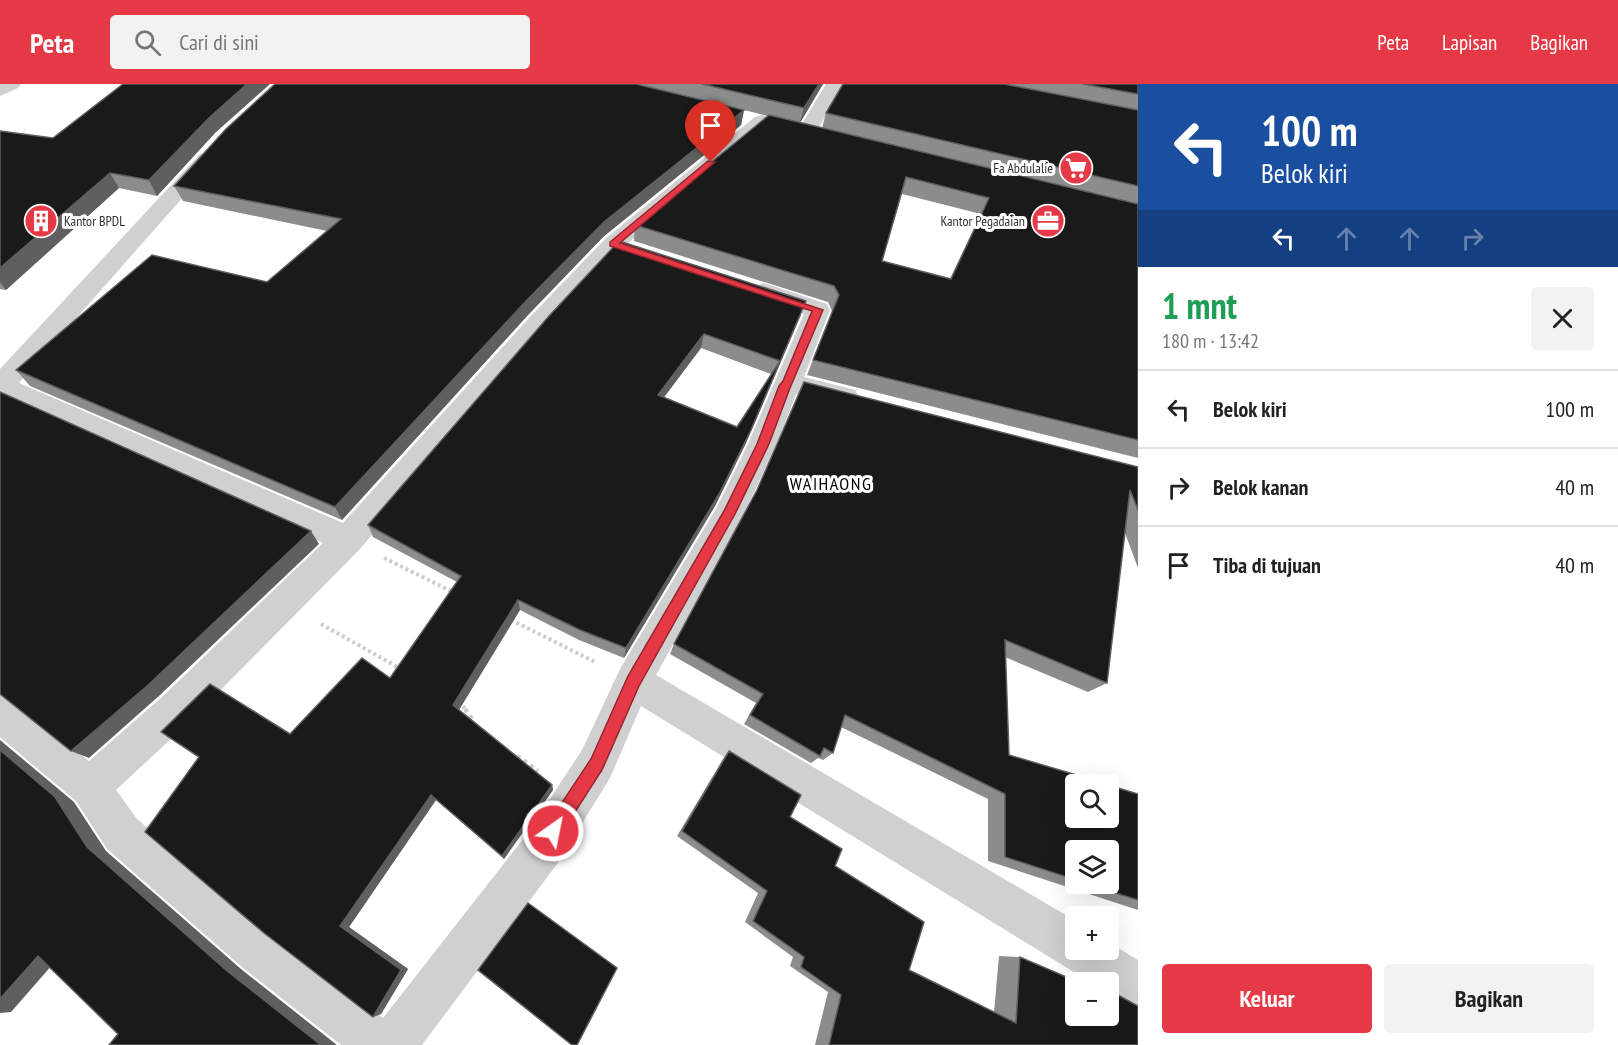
<!DOCTYPE html>
<html lang="id">
<meta charset="utf-8">
<style>
:root{--surface:#fff;--page:#f2f2f2;--text:#222;--muted:#767676;--line:#e0e0e0;--accent:#e63946}
body{margin:0;font-family:"PT Sans Narrow",sans-serif;background:var(--page);color:var(--text);height:100vh;display:flex;flex-direction:column;font-size:22px;white-space:nowrap}
*{box-sizing:border-box;margin:0}
p{font-size:20px;color:var(--muted)}
.icon{flex:none;width:33px;height:33px;fill:none;stroke:currentColor;stroke-width:2;stroke-linecap:round;stroke-linejoin:round}
.map{position:relative;flex:1;overflow:hidden}
.side{display:flex;flex-direction:column;background:var(--surface);width:480px}
.side>*{flex:none}
.hud{background:#1a4fa0;color:#fff;overflow:hidden}
.controls{position:absolute;left:1065px;top:690px;display:grid;gap:12px}
.controls a{display:grid;place-items:center;width:54px;height:54px;border-radius:6px;background:var(--surface);box-shadow:0 6px 24px #0002;font-size:30px}
.pin{position:absolute;display:grid;place-items:center;width:51px;height:51px;color:#fff;margin:-62px -26px;border-radius:50% 50% 50% 0;rotate:-45deg;box-shadow:0 0 6px #0007}
.pin .icon{rotate:45deg}
.me{position:absolute;width:66px;margin:-33px;rotate:33deg;stroke-linejoin:round;filter:drop-shadow(0 0 4px #0008)}
.turn{display:flex;align-items:center;gap:21px;height:126px;padding:0 24px;font-size:27px}
.turn .icon{width:78px;height:78px;stroke-width:2.5}
.turn b{display:block;font-size:42px;line-height:51px}
.lanes{display:flex;align-items:center;height:57px;padding:0 24px;background:#0003;justify-content:center;gap:30px;direction:ltr}
.lanes .off{opacity:.35}
.round{display:grid;place-items:center;flex:none;width:63px;height:63px;border-radius:6px;background:var(--page)}
.headline{display:flex;align-items:center;justify-content:space-between;height:102px;padding:0 24px}
h1{font-size:36px;font-weight:600;line-height:45px;color:#1e9e55}
.button{display:flex;gap:12px;margin-top:auto;padding:12px 24px}
.button a{flex:1;height:69px;border-radius:6px;background:var(--accent);color:#fff;font-size:24px;font-weight:600;line-height:69px;text-align:center}
.button a+a{background:var(--page);color:var(--text)}
ul{padding:0;list-style:none}
li{display:flex;align-items:center;gap:18px;height:78px;padding:0 24px;border-top:2px solid var(--line)}
li div{flex:1}
li b{display:block;font-size:22px}
li em{font-style:normal}
header{display:flex;align-items:center;gap:36px;box-sizing:border-box;height:84px;padding:0 30px;background:var(--accent);color:#fff}
header strong{font-size:28px}
nav{display:flex;gap:33px;margin-inline-start:auto;font-size:21px}
.search{width:420px;height:54px;background:var(--page);display:flex;align-items:center;gap:15px;box-sizing:border-box;padding:0 21px;border-radius:6px;color:var(--muted);font-size:22px}
main{display:flex;flex:1;min-height:0}
.map>svg:first-child{display:block}
</style>
<header>
<strong>Peta</strong>
<div class="search"><svg class="icon" aria-label="search" viewBox="0 0 24 24"><circle cx="10" cy="10" r="6"/><path d="M15 15l6 6"/></svg>Cari di sini</div>
<nav><a>Peta</a><a>Lapisan</a><a>Bagikan</a></nav>
</header>
<main>
<div class="map">
<svg width="1138" height="961" viewBox="0 0 1138 961">
<rect width="100%" height="100%" fill="#fff"/>
<g fill="none" stroke-linecap="round" stroke-linejoin="round">
<g stroke="#cdcdcd" stroke-width="4" stroke-dasharray="3 3" stroke-linecap="butt">
<path d="M384,474L455,509"/>
<path d="M511,536L595,578"/>
<path d="M321,540L401,585"/>
<path d="M460,617L466,627"/>
</g>
<g stroke="#cdcdcd" stroke-width="4.5" stroke-dasharray="4 4" stroke-linecap="butt">
<path d="M465,625L474,638"/>
<path d="M517,672L538,687"/>
</g>
<g fill="#d0d0d0" fill-rule="evenodd">
<path d="M0,0H21L18,4L0,12Z"/>
<path d="M826,0H844L814,52H800L797,48Z"/>
<path d="M762,31L769,33L772,37L769,41L621,165L548,245L359,466L188,639L116,706L137,735L274,851L383,934L527,750L582,666L620,585L717,423L748,360L804,230L755,212L752,207L755,202L764,199L827,220L830,226L804,293L855,306L859,313L855,320L845,323L796,310C760,409 707,499 656,591L1076,837V866H1108V858L1138,876V926L1108,911V898H1090L641,622L610,694L557,780L422,961H341L242,883L107,765L76,717L0,653V611L13,616L89,677L162,613L323,459L0,313V285L200,70H214L217,74L214,78L19,299L343,439L530,233L605,155L755,33Z"/>
</g>
</g>
<g fill="#8c8c8c" fill-rule="evenodd">
<path d="M637,0H823L800,39L822,44L826,29L843,0H1138V374L807,291L832,227L828,218L634,157L635,141L768,32L744,26L741,41L603,153L528,231L342,436L30,302L16,286L267,198L327,147L183,117L174,102ZM902,110L981,130L950,195L882,177Z"/>
<path d="M0,47L53,54L215,49L157,112L119,104L6,206L0,205Z"/>
<path d="M801,231L746,359L715,422L624,574L579,556L520,526L459,626L552,701L553,706L504,775L436,716L349,843L408,885L381,930L373,933L290,650L390,594L457,498L373,453L368,441L549,232ZM701,264L771,290L737,343L664,313Z"/>
<path d="M1138,383V484L1125,449L1107,599L1088,608L1005,573L1009,671L1138,710V826L988,777V715L841,643L833,669L823,676L818,674L811,679L744,640L756,619L670,570L674,560ZM1076,766L1108,800H1076Z"/>
<path d="M729,667L835,782L909,886L994,928L999,872L1020,873L1108,932V910L1118,911L1138,961H815L828,908L790,882L793,873L745,838L758,809L677,752L723,675Z"/>
</g>
<g fill="#5f5f5f">
<path d="M247,0H270L215,49L157,112L149,96L209,34Z"/>
<path d="M819,0H823L800,39L804,24Z"/>
<path d="M744,26L741,41L603,153L528,231L342,436L335,423L527,216L604,138Z"/>
<path d="M110,89L119,104L6,206L0,198V184Z"/>
<path d="M806,217L746,359L715,422L624,574L626,564L751,346Z"/>
<path d="M704,250L701,264L656,324L658,311Z"/>
<path d="M311,447L319,460L160,611L89,674L71,667Z"/>
<path d="M518,516L520,526L457,629L453,621Z"/>
<path d="M0,656L74,718L106,767L241,885L337,961H321L226,886L87,763L0,666Z"/>
<path d="M552,701L553,706L504,775L502,772Z"/>
<path d="M431,711L436,716L349,843L408,885L381,930L373,933L340,842Z"/>
<path d="M38,872H60L11,928L0,929V915Z"/>
</g>
<g fill="#1a1a1a" stroke="#5f5f5f" stroke-width="1.5" fill-rule="evenodd">
<path d="M123,0H247L209,34L149,96L110,89L0,184V47L53,54Z"/>
<path d="M275,0H636L744,26L604,138L527,216L335,423L16,286L152,171L267,198L341,135L174,102L226,45Z"/>
<path d="M702,0H819L804,24Z"/>
<path d="M843,0H1004L1138,26V102L826,29Z"/>
<path d="M1083,0H1138V10Z"/>
<path d="M769,31L1138,120V356L813,276L839,211L834,202L635,141ZM906,93L989,114L951,195L882,177Z"/>
<path d="M619,157L806,217L751,346L719,410L626,564L580,546L518,516L453,621L552,701L502,772L431,711L340,842L401,886L373,933L264,849L145,748L199,673L161,648L210,600L290,650L362,574L390,594L461,492L368,441L549,232ZM704,250L780,277L737,343L658,311Z"/>
<path d="M804,298L1138,383V426L1130,406L1107,599L1005,556L1009,671L1107,700H1076V734H1108V701L1138,710V816L1086,800H1108V766H1076V796L1005,773V710L845,631L833,669L824,664L820,672L750,631L763,610L674,560L757,406Z"/>
<path d="M0,308L311,447L146,603L71,667L0,610Z"/>
<path d="M0,666L55,713L87,763L226,886L321,961H109L118,950L38,872L0,915Z"/>
<path d="M729,667L801,711L790,733L842,765L835,782L924,838L909,886L1016,939L1020,873L1078,898H1076V932H1108V912L1118,916V911L1138,922V961H829L841,911L801,883L804,873L753,837L767,807L682,747Z"/>
<path d="M528,819L617,884L577,961H572L478,886Z"/>
</g>
<path fill="#e63946" stroke="#96252e" stroke-width="1.5" d="M708,77L715,78L620,159L823,226L790,304L769,360L735,430L639,602L602,686L559,753L553,756L547,753L545,747L547,741L591,675L628,592L724,427L757,360L779,302L783,297L812,227L610,162V158Z"/>
<defs>
<symbol id="supermarket-disc" viewBox="-11 -11 22 22"><circle r="9.5" fill="#e63946" stroke="#fff"/><path d="M-6-5.5h2.5l.6 2H6L4.5 2H-2.5L-4.4-4H-6ZM-1.5 3.2a1.3 1.3 0 1 0 .1 0ZM3 3.2a1.3 1.3 0 1 0 .1 0Z" fill="#fff"/></symbol>
<symbol id="building-disc" viewBox="-11 -11 22 22"><circle r="9.5" fill="#e63946" stroke="#fff"/><path d="M-4-6H4V6H1V3H-1V6H-4ZM-2.5-4.3h1.7v1.8h-1.7ZM.8-4.3h1.7v1.8H.8ZM-2.5-1h1.7V.8h-1.7ZM.8-1h1.7V.8H.8Z" fill="#fff"/></symbol>
<symbol id="office-disc" viewBox="-11 -11 22 22"><circle r="9.5" fill="#e63946" stroke="#fff"/><path d="M-6-3h4V-5.5h4V-3h4V5H-6ZM-1-4.5V-3h2v-1.5ZM-6 0V1H6V0Z" fill="#fff"/></symbol>
</defs>
<g fill-rule="evenodd">
<use href="#supermarket-disc" x="1057" y="65" width="38" height="38"/>
<use href="#building-disc" x="22" y="118" width="38" height="38"/>
<use href="#office-disc" x="1029" y="118" width="38" height="38"/>
</g>
<g text-anchor="middle" stroke-width="6" stroke-linejoin="round" paint-order="stroke">
<g font-size="14" fill="#333" stroke="#fff" text-anchor="end">
<text x="1053" y="89">Fa Abdulalie</text>
<text x="64" y="142" text-anchor="start">Kantor BPDL</text>
<text x="1025" y="142">Kantor Pegadaian</text>
</g>
<g font-size="18" letter-spacing="1.5" fill="#000" stroke="#fff">
<text x="831" y="406">WAIHAONG</text>
</g>
</g>
</svg>
<div class="controls">
<a><svg class="icon" aria-label="search" viewBox="0 0 24 24"><circle cx="10" cy="10" r="6"/><path d="M15 15l6 6"/></svg></a>
<a><svg class="icon" aria-label="layers" viewBox="0 0 24 24"><path d="M12 4l9 5-9 5-9-5zM3 14l9 5 9-5"/></svg></a>
<a>+</a>
<a>−</a>
</div>
<div class="pin" style="left:711px;top:78px;background:#d93025"><svg class="icon" aria-label="arrive" viewBox="0 0 24 24"><path d="M6 21V4h12l-3 4 3 4H6"/></svg></div>
<svg class="me" style="left:553px;top:747px" viewBox="-20 -20 40 40"><circle r="17" fill="#e63946" stroke="#fff" stroke-width="3"/><path d="M0-11L8 9 0 5-8 9z" fill="#fff"/></svg>
</div>
<section class="side">
<div class="hud">
<div class="turn"><svg class="icon" aria-label="left" viewBox="0 0 24 24"><path d="M17 20v-9H6M10 6l-5 5 5 5"/></svg><div><b>100 m</b>Belok kiri</div></div>
<div class="lanes"><svg class="icon" aria-label="left" viewBox="0 0 24 24"><path d="M17 20v-9H6M10 6l-5 5 5 5"/></svg><svg class="icon off" aria-label="ahead" viewBox="0 0 24 24"><path d="M12 20V5M6 11l6-6 6 6"/></svg><svg class="icon off" aria-label="ahead" viewBox="0 0 24 24"><path d="M12 20V5M6 11l6-6 6 6"/></svg><svg class="icon off" aria-label="right" viewBox="0 0 24 24"><path d="M7 20v-9h11M14 6l5 5-5 5"/></svg></div>
</div>
<div class="headline"><div><h1>1 mnt</h1><p>180 m · 13:42</p></div><a class="round"><svg class="icon" aria-label="close" viewBox="0 0 24 24"><path d="M6 6l12 12M18 6L6 18"/></svg></a></div>
<ul>
<li><svg class="icon" aria-label="left" viewBox="0 0 24 24"><path d="M17 20v-9H6M10 6l-5 5 5 5"/></svg><div><b>Belok kiri</b></div><em>100 m</em></li>
<li><svg class="icon" aria-label="right" viewBox="0 0 24 24"><path d="M7 20v-9h11M14 6l5 5-5 5"/></svg><div><b>Belok kanan</b></div><em>40 m</em></li>
<li><svg class="icon" aria-label="arrive" viewBox="0 0 24 24"><path d="M6 21V4h12l-3 4 3 4H6"/></svg><div><b>Tiba di tujuan</b></div><em>40 m</em></li>
</ul>
<div class="button"><a>Keluar</a><a>Bagikan</a></div>
</section>
</main>
